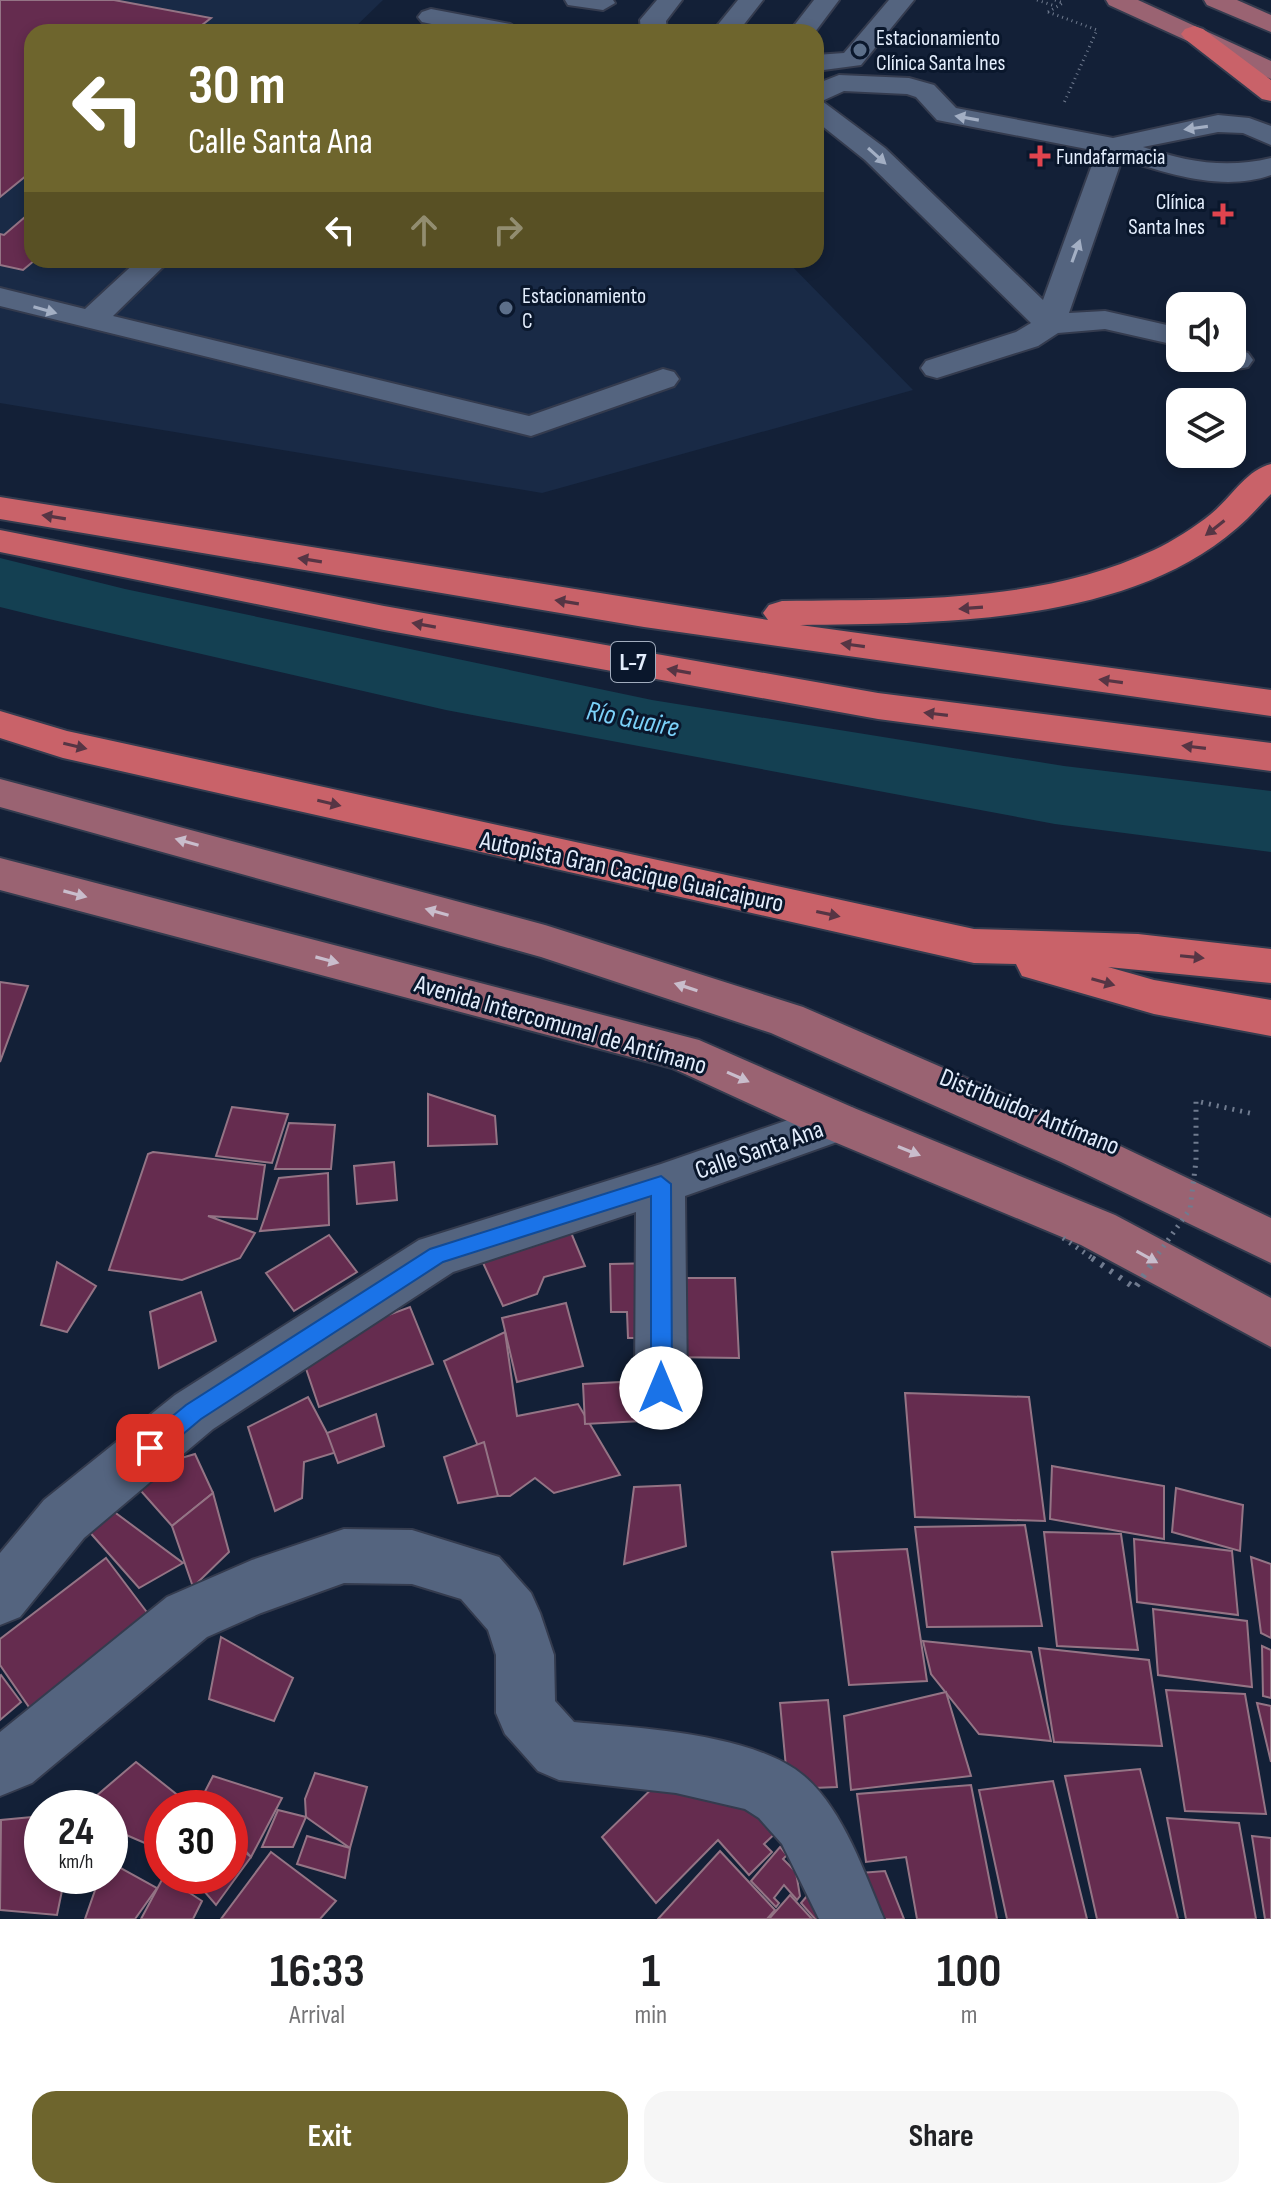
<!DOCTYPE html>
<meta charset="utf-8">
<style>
:root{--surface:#fff;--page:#f6f6f6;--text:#202124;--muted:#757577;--accent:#6e652d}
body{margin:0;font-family:"Sofia Sans Condensed",sans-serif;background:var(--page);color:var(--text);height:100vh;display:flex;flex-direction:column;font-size:30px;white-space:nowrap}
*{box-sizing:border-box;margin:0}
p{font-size:26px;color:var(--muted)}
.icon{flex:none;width:44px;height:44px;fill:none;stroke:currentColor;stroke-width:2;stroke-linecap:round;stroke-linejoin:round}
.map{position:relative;height:1919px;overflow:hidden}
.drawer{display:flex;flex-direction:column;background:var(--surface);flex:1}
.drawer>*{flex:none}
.banner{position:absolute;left:24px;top:24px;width:800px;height:244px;border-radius:24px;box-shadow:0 4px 12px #0003;background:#6e652d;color:#fff;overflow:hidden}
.controls{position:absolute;left:1166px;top:292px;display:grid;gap:16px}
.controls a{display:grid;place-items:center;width:80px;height:80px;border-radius:16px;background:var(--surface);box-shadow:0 4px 12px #0003;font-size:40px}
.speed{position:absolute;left:24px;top:1790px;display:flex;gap:16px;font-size:40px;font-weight:700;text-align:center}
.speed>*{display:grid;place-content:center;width:104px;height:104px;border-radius:50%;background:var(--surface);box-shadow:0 4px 12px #0003;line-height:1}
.speed small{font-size:20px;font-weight:400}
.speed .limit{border:12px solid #d22;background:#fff;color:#111}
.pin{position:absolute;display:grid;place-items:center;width:68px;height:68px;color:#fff;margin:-34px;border-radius:16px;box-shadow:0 4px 12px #0006}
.me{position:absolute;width:88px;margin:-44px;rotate:0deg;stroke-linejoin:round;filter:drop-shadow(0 0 6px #0008)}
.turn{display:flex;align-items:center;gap:28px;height:168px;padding:0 32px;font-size:36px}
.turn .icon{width:104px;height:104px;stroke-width:2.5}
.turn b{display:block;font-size:56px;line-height:68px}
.lanes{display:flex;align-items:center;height:76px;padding:0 32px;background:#0003;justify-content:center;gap:40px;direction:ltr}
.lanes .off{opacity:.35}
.eta{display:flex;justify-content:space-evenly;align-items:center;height:136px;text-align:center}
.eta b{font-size:48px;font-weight:700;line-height:56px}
.action{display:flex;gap:16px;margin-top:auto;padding:16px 32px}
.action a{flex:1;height:92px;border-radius:24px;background:var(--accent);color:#fff;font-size:32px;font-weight:700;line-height:92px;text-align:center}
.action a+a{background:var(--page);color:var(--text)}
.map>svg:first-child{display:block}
</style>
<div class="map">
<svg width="1271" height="1919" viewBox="0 0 1271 1919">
<rect width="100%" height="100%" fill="#132037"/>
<path fill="#192a46" d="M0,0H383L350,32H32V260H786L913,390L542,493L0,403Z"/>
<path fill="#144052" d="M0,558L125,589L652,700L1064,766L1271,791V852L1055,824L446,710L49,619L0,607Z"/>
<g fill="#652c4f" stroke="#947485" stroke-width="2">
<path d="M0,0H114L211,18L193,32H32V171L0,197Z"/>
<path d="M32,211V260H35L23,270L0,265V234L4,235Z"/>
<path d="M0,982L28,986L0,1062Z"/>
<path d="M428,1094L495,1116L497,1144L428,1146Z"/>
<path d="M232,1107L288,1114L272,1163L216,1156Z"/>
<path d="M289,1123L335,1125L331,1169H275Z"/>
<path d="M153,1152L265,1165L257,1219L208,1216L255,1233L240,1258L182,1280L109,1270L148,1154Z"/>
<path d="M394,1162L397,1200L357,1204L354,1166Z"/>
<path d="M328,1173L329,1225L260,1231L279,1178Z"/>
<path d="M567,1223L585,1266L544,1277L537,1294L503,1306L478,1252Z"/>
<path d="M329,1235L357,1272L294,1311L266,1273Z"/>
<path d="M57,1262L96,1286L67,1332L41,1325Z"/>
<path d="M658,1263L660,1338H628L627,1312H611L610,1264Z"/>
<path d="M667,1278H735L739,1358L668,1357Z"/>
<path d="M201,1292L216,1341L159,1368L150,1312Z"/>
<path d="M566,1303L583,1366L517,1382L502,1318Z"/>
<path d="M410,1307L433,1364L319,1407L299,1348Z"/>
<path d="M505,1332L517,1416L578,1404L620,1475L554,1493L535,1478L510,1496H498L444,1361Z"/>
<path d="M639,1381L642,1421L585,1424L583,1384Z"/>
<path d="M905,1393L1029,1397L1045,1521L915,1517Z"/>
<path d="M308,1397L337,1452L304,1462L302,1498L275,1511L248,1427Z"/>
<path d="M376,1414L384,1446L338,1463L327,1433Z"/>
<path d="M484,1442L498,1496L458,1503L444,1457Z"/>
<path d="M195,1454L213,1493L172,1526L126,1474Z"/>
<path d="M1052,1466L1164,1486V1539L1050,1519Z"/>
<path d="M680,1485L686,1546L624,1564L634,1487Z"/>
<path d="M1176,1488L1243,1505L1240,1551L1172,1532Z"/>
<path d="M213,1493L229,1552L193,1587L172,1526Z"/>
<path d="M109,1508L183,1563L139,1588L86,1528Z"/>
<path d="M1025,1525L1042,1626L927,1627L915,1527Z"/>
<path d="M1044,1532L1121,1534L1138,1650L1057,1646Z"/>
<path d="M1134,1539L1232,1551L1238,1615L1137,1602Z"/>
<path d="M907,1549L927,1681L849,1685L832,1552Z"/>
<path d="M1251,1557L1271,1564V1638L1261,1633Z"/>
<path d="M106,1558L149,1615L31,1710L0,1665V1639Z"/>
<path d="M1153,1609L1247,1621L1252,1687L1158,1675Z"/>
<path d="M221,1637L293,1678L274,1721L209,1699Z"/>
<path d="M923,1641L1031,1652L1051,1741L979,1734L931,1674Z"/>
<path d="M1262,1646L1271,1650V1698L1263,1696Z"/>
<path d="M1039,1648L1149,1660L1162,1746L1054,1742Z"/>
<path d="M1,1675L21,1702L0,1720V1676Z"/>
<path d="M1166,1690L1245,1694L1266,1814L1185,1811Z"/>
<path d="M946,1692L971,1776L851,1790L844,1716Z"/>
<path d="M828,1700L837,1787L788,1789L780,1703Z"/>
<path d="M1257,1703L1271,1706V1762Z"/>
<path d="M136,1762L185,1801L180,1808H162V1835L154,1847L110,1828V1808H82Z"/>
<path d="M1140,1769L1178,1919H1097L1065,1776Z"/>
<path d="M315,1773L367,1787L350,1848L306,1817L305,1799Z"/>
<path d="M213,1776L282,1798L251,1857L230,1834V1808H206L200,1801Z"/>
<path d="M665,1776L764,1807L782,1827L764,1844L772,1852L749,1875L718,1840L656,1903L602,1837Z"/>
<path d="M1053,1781L1087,1919H1007L979,1790Z"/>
<path d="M971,1785L997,1919H917L906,1857L866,1862L857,1794Z"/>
<path d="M278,1810L306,1817L293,1847H262Z"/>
<path d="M42,1816V1876H65L57,1915L0,1910L1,1820Z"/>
<path d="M1167,1818L1239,1823L1256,1919H1186Z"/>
<path d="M307,1836L350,1848L345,1878L297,1864Z"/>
<path d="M1252,1836L1271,1838V1919H1265Z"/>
<path d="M230,1841L251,1857L216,1905L191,1876H230Z"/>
<path d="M780,1847L787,1855L783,1859L796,1872L800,1896L797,1900L784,1885L774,1898L779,1903L776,1907L751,1881Z"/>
<path d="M720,1851L775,1910L767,1919H658Z"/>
<path d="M271,1852L336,1901L320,1919H221Z"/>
<path d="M110,1862L157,1888L135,1919H85L100,1876H110Z"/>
<path d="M885,1871L904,1919H865L848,1874Z"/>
<path d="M164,1876L202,1901L193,1919H141Z"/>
<path d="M824,1891V1919H815L801,1903L807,1896Z"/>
<path d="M790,1895L812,1919H769Z"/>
</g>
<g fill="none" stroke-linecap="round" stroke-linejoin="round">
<defs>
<g id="minor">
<path d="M565,0H613L615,3L603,10L568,5Z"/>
<path d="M657,0H682L666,21L667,32H641L640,20Z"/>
<path d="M738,0H763L738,32H712Z"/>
<path d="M814,0H839L815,32H789Z"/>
<path d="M889,0H914L861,65L816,71V55L844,53Z"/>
<path d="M431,9L510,24L523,32H470L422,22L418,17L422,12Z"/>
<path d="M839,75L909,78L934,85L956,108L1113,138L1218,115L1249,118L1271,126V145L1243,133L1218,132L1143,147C1187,162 1226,169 1271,158V175C1223,192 1169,174 1122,159L1069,313L1105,311L1180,328V346L1105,329L1058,333L1038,346L937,378L926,375L921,368L926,361L1016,332L1031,323L865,160L816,121V84ZM844,91L907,94L916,97L937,120L1097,151L1043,300L885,148L822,101Z"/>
<path d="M138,260H170L113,316L529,416L663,369L674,372L679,379L674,386L531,436L0,306V288L85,309Z"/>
<path d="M1232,348L1248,353L1253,360L1248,367C1235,370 1224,370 1216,358H1232Z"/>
<path d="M837,1103L854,1108L861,1122L854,1136L685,1196L687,1388L680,1405L661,1412L642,1405L635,1388L636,1212L453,1272L213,1429L84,1538L20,1617L0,1625V1553L44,1500L175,1395L419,1240L661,1164Z"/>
<path d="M344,1529L412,1530L499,1557L531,1593L540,1613L554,1655L555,1701L574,1722C638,1728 753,1733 804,1776C843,1809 864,1872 884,1919H819L782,1844L759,1818L745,1809L676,1793L559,1780L538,1771L505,1734L496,1713V1655L488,1630L461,1599L412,1584L344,1583L261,1613L207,1637L32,1783L0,1796V1732L167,1597L252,1560Z"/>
</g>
<g id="major">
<path d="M1106,0H1138L1271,61V79L1109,5Z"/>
<path d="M1204,0H1237L1271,15V32L1207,5Z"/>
<path d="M0,779L545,925L803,1007L1095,1134L1271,1218V1263L1061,1162L771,1033L541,957L0,807Z"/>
<path d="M0,858L699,1040L854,1108L1115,1215L1271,1298V1347L1081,1245L820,1136L672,1068L0,890Z"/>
</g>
<g id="highway">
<path d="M1194,26L1203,29L1271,80V101L1262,99L1185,39L1181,34L1185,29Z"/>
<path d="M1271,464V494C1260,505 1249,518 1237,528C1125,625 940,623 800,625L1271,690V716L644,627L0,519V497L768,620L763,613L769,605L782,601C907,599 1039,604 1154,550C1173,541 1195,527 1211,514C1231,498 1246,470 1271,464Z"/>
<path d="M0,530L384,606L878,693L1271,743V771L878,719L384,630L0,552Z"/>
<path d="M0,711L67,731L974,929L1138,934L1271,949V983L1108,967L1154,980L1271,1000V1036L1154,1014L1022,976L1016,964L974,963L63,758L0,738Z"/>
</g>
</defs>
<use href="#minor" stroke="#343b4e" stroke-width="4"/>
<use href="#major" stroke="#343b4e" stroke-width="4"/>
<use href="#highway" stroke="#343b4e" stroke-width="4"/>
<g stroke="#707b8f" stroke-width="3" stroke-dasharray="1 4" stroke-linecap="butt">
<path d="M1037,0L1055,6"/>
<path d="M1048,12L1097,30L1063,105"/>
<path d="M1048,12L1063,3L1055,0"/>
</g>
<use href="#minor" fill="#54647f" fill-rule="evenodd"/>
<use href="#major" fill="#9a6372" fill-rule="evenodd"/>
<use href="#highway" fill="#c96269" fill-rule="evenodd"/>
<g stroke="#707b8f" stroke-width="5" stroke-dasharray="2 6" stroke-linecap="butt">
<path d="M1063,1238L1095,1260"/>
<path d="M1154,1260L1190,1209L1196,1161V1101L1254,1114"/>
</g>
<path stroke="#707b8f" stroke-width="6" stroke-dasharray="3 8" stroke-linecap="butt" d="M1092,1258L1135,1288L1156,1258"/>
</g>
<defs><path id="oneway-solid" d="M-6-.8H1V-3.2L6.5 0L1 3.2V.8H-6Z" transform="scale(2)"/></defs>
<g fill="#a3afc4">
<use href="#oneway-solid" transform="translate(967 118) rotate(-170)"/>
<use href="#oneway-solid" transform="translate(1196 128) rotate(172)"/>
<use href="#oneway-solid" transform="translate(877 156) rotate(42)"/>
<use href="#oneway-solid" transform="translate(1076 251) rotate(-70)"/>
<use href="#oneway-solid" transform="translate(45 310) rotate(16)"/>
</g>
<g fill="#563544">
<use href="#oneway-solid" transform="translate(54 517) rotate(-171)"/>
<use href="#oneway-solid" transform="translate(1215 528) rotate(142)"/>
<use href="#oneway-solid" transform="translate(310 560) rotate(-171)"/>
<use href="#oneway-solid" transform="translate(567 602) rotate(-171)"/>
<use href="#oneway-solid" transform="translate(971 608) rotate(176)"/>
<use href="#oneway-solid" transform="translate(424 625) rotate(-170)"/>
<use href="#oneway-solid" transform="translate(853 645) rotate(-172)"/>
<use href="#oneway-solid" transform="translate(679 671) rotate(-170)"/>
<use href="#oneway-solid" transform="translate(1111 681) rotate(-172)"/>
<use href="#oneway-solid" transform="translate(936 714) rotate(-173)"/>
<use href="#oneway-solid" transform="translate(75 746) rotate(13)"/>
<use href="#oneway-solid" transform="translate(1194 747) rotate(-173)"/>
<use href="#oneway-solid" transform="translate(329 803) rotate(13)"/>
<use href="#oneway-solid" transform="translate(828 914) rotate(12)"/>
<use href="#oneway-solid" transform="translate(1192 957) rotate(6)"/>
<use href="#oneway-solid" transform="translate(1103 982) rotate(16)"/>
</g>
<g fill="#c9bdcc">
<use href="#oneway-solid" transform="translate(187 842) rotate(-164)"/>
<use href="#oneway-solid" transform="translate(75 894) rotate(15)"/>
<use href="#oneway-solid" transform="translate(437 912) rotate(-164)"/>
<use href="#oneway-solid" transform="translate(327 960) rotate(15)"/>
<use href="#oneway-solid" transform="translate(686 987) rotate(-162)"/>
<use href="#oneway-solid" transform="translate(738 1077) rotate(24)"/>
<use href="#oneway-solid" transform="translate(909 1151) rotate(22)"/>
<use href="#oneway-solid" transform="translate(1147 1257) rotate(29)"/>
</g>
<path fill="#1a73e8" stroke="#114b97" stroke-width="2" d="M661,1176L671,1184L672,1388L669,1395L661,1398L654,1395L651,1388V1196L443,1262L201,1419L158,1455L150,1458L142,1455L139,1448L142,1441L186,1405L430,1249Z"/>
<g fill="#5c6f8a" stroke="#0a172c" stroke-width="3">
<circle cx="860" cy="50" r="8"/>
<circle cx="506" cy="308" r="8"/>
</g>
<g fill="#e0444e" stroke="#0a172c" stroke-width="3">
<path d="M1036 144h8v8h8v8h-8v8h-8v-8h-8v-8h8z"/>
<path d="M1219 202h8v8h8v8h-8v8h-8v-8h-8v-8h8z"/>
</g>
<g text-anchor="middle" stroke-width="6" stroke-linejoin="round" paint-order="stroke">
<g font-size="22" fill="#e3edfc" stroke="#0a172c" text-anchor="start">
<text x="876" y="45">Estacionamiento<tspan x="876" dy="25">Clínica Santa Ines</tspan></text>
<text x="1056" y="164">Fundafarmacia</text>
<text x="1205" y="209" text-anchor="end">Clínica<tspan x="1205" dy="25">Santa Ines</tspan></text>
<text x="522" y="303">Estacionamiento<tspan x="522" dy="25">C</tspan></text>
</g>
<rect fill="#0a172c" stroke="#a2adbe" stroke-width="2" x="611" y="642" width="44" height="40" rx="6"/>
<g font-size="24" font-weight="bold" fill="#e3edfc">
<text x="633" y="670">L-7</text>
</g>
<g font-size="26" fill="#e3edfc" stroke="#0a172c">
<text transform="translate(632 871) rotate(12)" y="9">Autopista Gran Cacique Guaicaipuro</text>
<text transform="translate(561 1024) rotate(16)" y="9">Avenida Intercomunal de Antímano</text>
<text transform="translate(1030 1111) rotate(22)" y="9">Distribuidor Antímano</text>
<text transform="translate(759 1149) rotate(-19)" y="9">Calle Santa Ana</text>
</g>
<g font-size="28" font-style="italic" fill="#7bd0f8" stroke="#0a172c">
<text transform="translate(633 718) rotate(11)" y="10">Río Guaire</text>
</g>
</g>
</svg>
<div class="controls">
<a><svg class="icon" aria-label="sound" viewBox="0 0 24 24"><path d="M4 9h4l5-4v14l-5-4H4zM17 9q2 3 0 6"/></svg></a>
<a><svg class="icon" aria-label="layers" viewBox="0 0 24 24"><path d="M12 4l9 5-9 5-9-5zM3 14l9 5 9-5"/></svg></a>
</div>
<div class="speed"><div>24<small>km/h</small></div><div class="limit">30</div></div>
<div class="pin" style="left:150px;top:1448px;background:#d93025"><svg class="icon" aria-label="arrive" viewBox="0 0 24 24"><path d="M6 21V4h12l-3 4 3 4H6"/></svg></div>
<svg class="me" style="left:661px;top:1388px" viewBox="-20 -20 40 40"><circle r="19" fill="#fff"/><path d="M0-13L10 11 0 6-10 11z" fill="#1a73e8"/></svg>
<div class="banner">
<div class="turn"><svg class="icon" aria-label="left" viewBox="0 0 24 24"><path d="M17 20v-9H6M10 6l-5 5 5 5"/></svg><div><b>30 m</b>Calle Santa Ana</div></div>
<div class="lanes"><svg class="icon" aria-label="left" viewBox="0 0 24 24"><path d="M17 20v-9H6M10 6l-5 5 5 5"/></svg><svg class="icon off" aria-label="ahead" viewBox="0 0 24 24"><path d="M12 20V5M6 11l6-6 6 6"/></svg><svg class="icon off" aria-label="right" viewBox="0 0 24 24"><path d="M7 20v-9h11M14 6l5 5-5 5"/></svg></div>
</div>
</div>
<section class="drawer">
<div class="eta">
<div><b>16:33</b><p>Arrival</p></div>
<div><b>1</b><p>min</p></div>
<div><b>100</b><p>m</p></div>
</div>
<div class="action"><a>Exit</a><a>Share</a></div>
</section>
